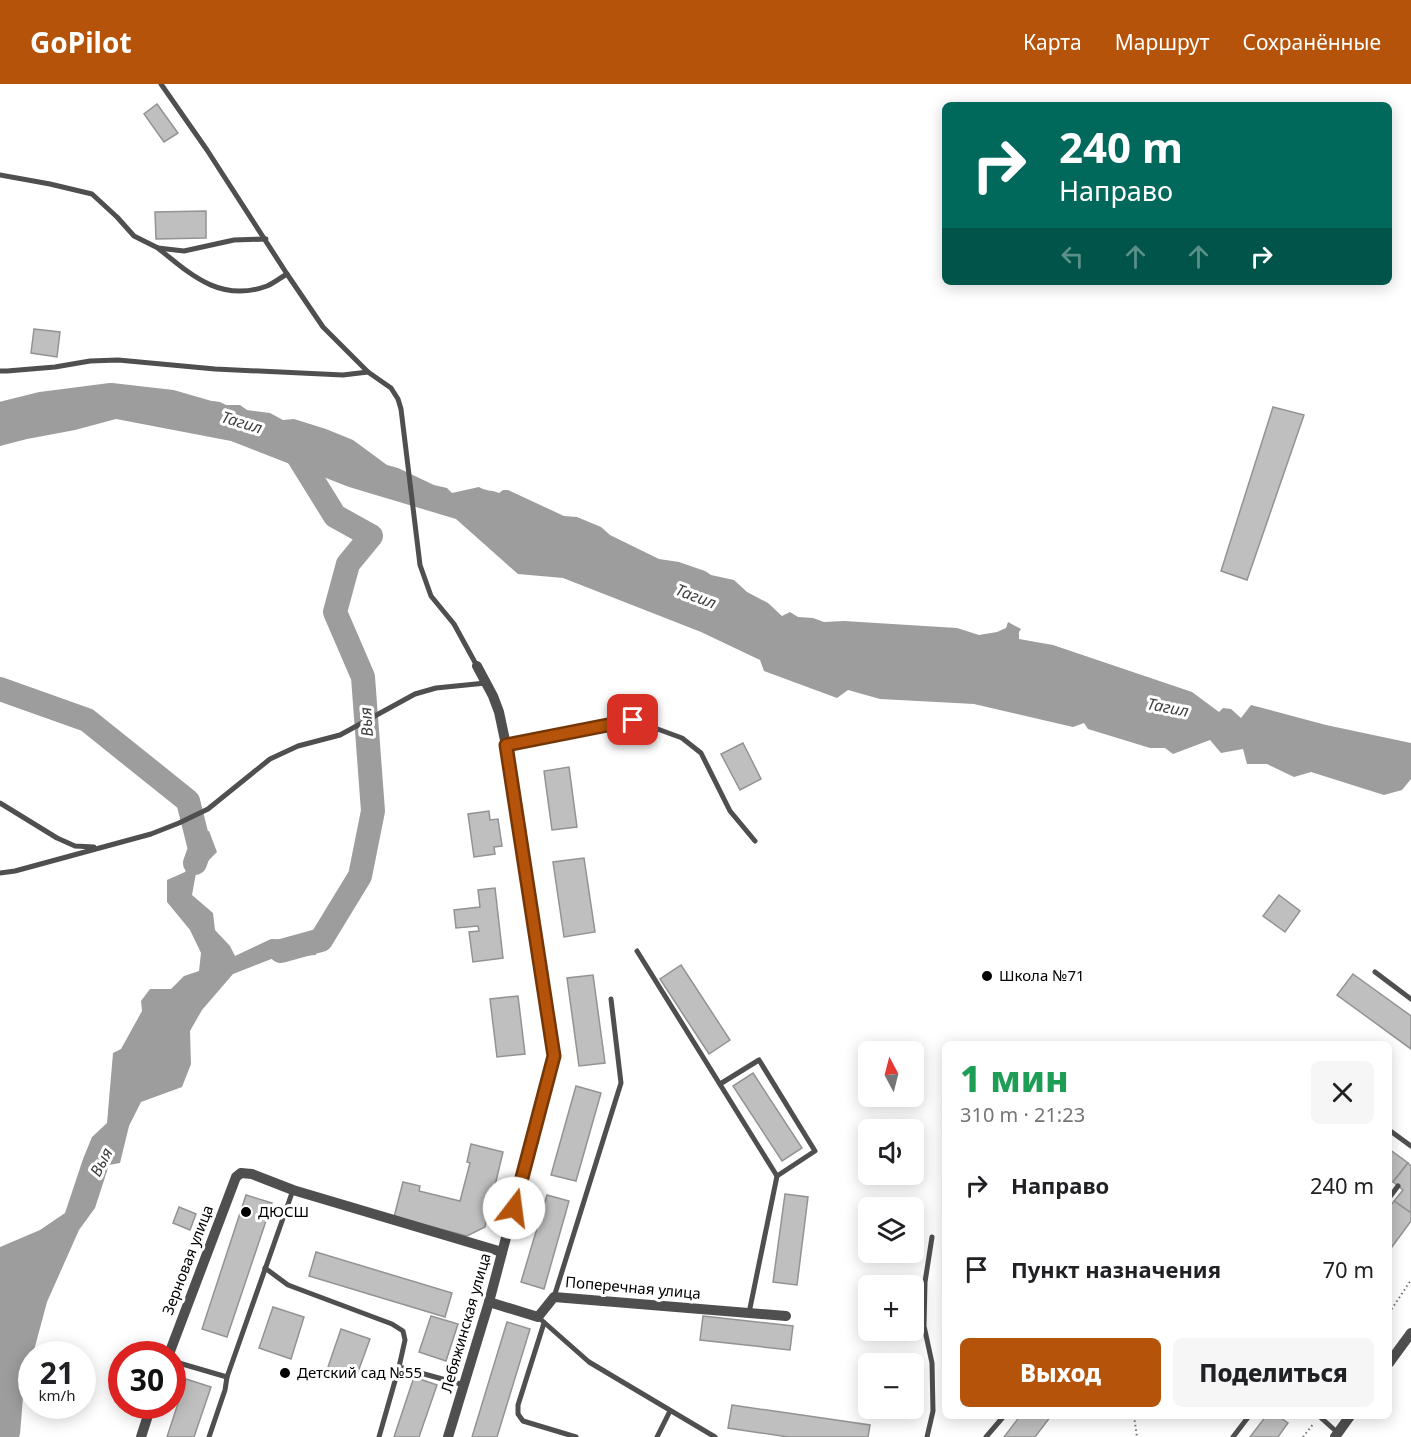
<!DOCTYPE html>
<html lang="ru">
<meta charset="utf-8">
<style>
:root{--surface:#fff;--page:#f6f6f6;--text:#202124;--muted:#757577;--accent:#b45309}
body{margin:0;font-family:"Noto Sans",sans-serif;background:var(--page);color:var(--text);height:100vh;display:flex;flex-direction:column;font-size:22px;white-space:nowrap}
*{box-sizing:border-box;margin:0}
p{font-size:20px;color:var(--muted)}
.icon{flex:none;width:33px;height:33px;fill:none;stroke:currentColor;stroke-width:2;stroke-linecap:round;stroke-linejoin:round}
.map{position:relative;flex:1;overflow:hidden}
.sheet{position:absolute;left:942px;top:957px;width:450px;height:378px;display:flex;flex-direction:column;background:var(--surface);border-radius:9px;box-shadow:0 3px 15px #0003}
.sheet>*{flex:none}
.banner{position:absolute;left:942px;top:18px;width:450px;height:183px;border-radius:9px;box-shadow:0 3px 15px #0003;background:#00695c;color:#fff;overflow:hidden}
.needle{width:39px;rotate:353deg}
.fabs{position:absolute;left:858px;top:957px;display:grid;gap:12px}
.fabs a{display:grid;place-items:center;width:66px;height:66px;border-radius:9px;background:var(--surface);box-shadow:0 3px 15px #0003;font-size:30px}
.speed{position:absolute;left:18px;top:1257px;display:flex;gap:12px;font-size:30px;font-weight:700;text-align:center}
.speed>*{display:grid;place-content:center;width:78px;height:78px;border-radius:50%;background:var(--surface);box-shadow:0 3px 15px #0003;line-height:1}
.speed small{font-size:15px;font-weight:400}
.speed .limit{border:9px solid #d22;background:#fff;color:#111}
.pin{position:absolute;display:grid;place-items:center;width:51px;height:51px;color:#fff;margin:-26px;border-radius:12px;box-shadow:0 3px 9px #0006}
.me{position:absolute;width:66px;margin:-33px;rotate:15deg;stroke-linejoin:round;filter:drop-shadow(0 0 4px #0008)}
.turn{display:flex;align-items:center;gap:21px;height:126px;padding:0 18px;font-size:27px}
.turn .icon{width:78px;height:78px;stroke-width:2.5}
.turn b{display:block;font-size:42px;line-height:51px}
.lanes{display:flex;align-items:center;height:57px;padding:0 18px;background:#0003;justify-content:center;gap:30px;direction:ltr}
.lanes .off{opacity:.35}
.round{display:grid;place-items:center;flex:none;width:63px;height:63px;border-radius:9px;background:var(--page)}
.headline{display:flex;align-items:center;justify-content:space-between;height:102px;padding:0 18px}
h1{font-size:36px;font-weight:800;line-height:45px;color:#1e9e55}
.action{display:flex;gap:12px;margin-top:auto;padding:12px 18px}
.action a{flex:1;height:69px;border-radius:9px;background:var(--accent);color:#fff;font-size:24px;font-weight:800;line-height:69px;text-align:center}
.action a+a{background:var(--page);color:var(--text)}
ul{padding:0;list-style:none}
li{display:flex;align-items:center;gap:18px;height:84px;padding:0 18px}
li div{flex:1}
li b{display:block;font-size:22px}
li em{font-style:normal}
header{display:flex;align-items:center;gap:36px;box-sizing:border-box;height:84px;padding:0 30px;background:var(--accent);color:#fff}
header strong{font-size:28px}
nav{display:flex;gap:33px;margin-inline-start:auto;font-size:21px}
.map>svg:first-child{display:block}
</style>
<header>
<strong>GoPilot</strong>
<nav><a>Карта</a><a>Маршрут</a><a>Сохранённые</a></nav>
</header>
<div class="map">
<svg width="1411" height="1353" viewBox="0 0 1411 1353">
<rect width="100%" height="100%" fill="#fff"/>
<g fill="#9d9d9d">
<path d="M122,311L168,319L183,325L192,317L208,321L213,317L220,318L226,321H240L247,326L270,329L283,336L294,335L326,345L353,356L387,381L398,384L434,401L447,404L452,409L479,403C485,407 492,406 499,409L503,406H508L564,432L577,433L601,443L610,451L659,475L679,478L705,487L711,491L734,496L747,508L768,519L782,532L790,528L798,533L813,534L824,538L844,537L957,544L979,551L997,548L1006,544L1008,538L1021,545L1019,548V555L1053,561L1192,608L1219,628L1223,624L1231,625L1241,634L1251,621L1326,641L1411,659V695L1402,706L1384,711L1311,688L1294,693L1267,680H1247L1243,665L1221,669L1210,656L1173,670L1165,664H1150L1088,645L1084,639L1073,643L974,620L880,615L848,606L837,614L764,587L760,576L701,548L563,494L518,490L456,435L349,403L231,357L116,335L75,346L27,355L0,362V320L18,316L78,321Z"/>
<path d="M209,747L217,768L196,789L192,811L213,829L215,846L230,862L235,872L271,855L312,856L316,871L274,874L233,890L202,926L190,947L191,980L182,1003L141,1018L129,1042L120,1079L109,1081L95,1124L79,1146L47,1218L33,1270H32L24,1301L20,1350L19,1353H0V1163L40,1146L65,1129L83,1075L92,1053L107,1039L113,969L121,965L142,927L141,917L150,905H171L184,892L199,887L201,869L190,846L167,818V796L185,788L195,769L193,750Z"/>
</g>
<g fill="none" stroke-linecap="round" stroke-linejoin="round">
<g stroke="#9d9d9d" stroke-width="24">
<path d="M0,330L41,320L111,311L172,318L217,331"/>
<path d="M0,605L87,636L188,717L200,765L195,779"/>
<path d="M281,867L321,856L360,792L373,727L363,593L335,528L348,480L371,452L335,432L291,361"/>
</g>
</g>
<g fill="#bfbfbf" stroke="#939393" stroke-width="1.5">
<path d="M157,20L178,49L164,58L144,30Z"/>
<path d="M206,127V154L156,155L155,128Z"/>
<path d="M34,245L60,248L57,273L31,269Z"/>
<path d="M1273,323L1304,331L1247,496L1221,487Z"/>
<path d="M743,659L761,695L740,706L721,670Z"/>
<path d="M569,683L577,743L552,746L544,687Z"/>
<path d="M489,727L490,736L498,735L502,762L494,763L495,770L474,773L468,730Z"/>
<path d="M584,774L595,848L564,853L553,778Z"/>
<path d="M495,804L503,874L473,878L469,848L479,847L478,842L456,844L454,826L480,823L478,806Z"/>
<path d="M1279,811L1300,827L1285,848L1263,832Z"/>
<path d="M681,881L730,956L709,970L660,895Z"/>
<path d="M1353,890L1411,932V965L1337,911Z"/>
<path d="M593,891L605,979L579,982L567,894Z"/>
<path d="M518,912L525,970L497,973L490,915Z"/>
<path d="M753,989L802,1064L782,1077L733,1002Z"/>
<path d="M576,1002L601,1009L576,1097L551,1091Z"/>
<path d="M471,1060L503,1068L485,1143L467,1152L394,1133L403,1098L420,1102L419,1107L460,1117L470,1079L467,1078Z"/>
<path d="M1389,1065L1408,1079L1393,1098L1389,1095Z"/>
<path d="M1408,1079L1411,1082V1129L1394,1117L1403,1106L1393,1098Z"/>
<path d="M785,1110L808,1113L797,1201L773,1198Z"/>
<path d="M246,1111L272,1119L227,1253L202,1245Z"/>
<path d="M547,1111L569,1117L544,1205L521,1198Z"/>
<path d="M865,1117L920,1123L916,1157L914,1156V1124H868V1150H861Z"/>
<path d="M1394,1117L1411,1129V1137L1389,1167V1124Z"/>
<path d="M179,1123L196,1130L190,1146L173,1139Z"/>
<path d="M316,1168L452,1209L445,1233L309,1192Z"/>
<path d="M273,1223L304,1233L291,1275L259,1264Z"/>
<path d="M431,1232L458,1240L446,1277L419,1268Z"/>
<path d="M703,1232L793,1242L790,1266L700,1256Z"/>
<path d="M507,1238L530,1245L497,1353H472Z"/>
<path d="M341,1245L370,1255L355,1296L327,1286Z"/>
<path d="M414,1293L437,1301L419,1353H394Z"/>
<path d="M186,1295L211,1303L194,1353H167Z"/>
<path d="M732,1321L870,1341L868,1353H788L728,1344Z"/>
<path d="M1020,1332H1051L1035,1353H1004Z"/>
<path d="M1266,1332H1278L1288,1339L1278,1353H1250Z"/>
</g>
<g fill="none" stroke-linecap="round" stroke-linejoin="round">
<g stroke="#717171" stroke-width="2" stroke-dasharray="1.5 3" stroke-linecap="butt">
<path d="M1389,1229L1411,1196"/>
<path d="M1134,1332L1137,1353"/>
<path d="M1303,1353L1314,1339"/>
</g>
<g stroke="#4f4f4f" stroke-width="5">
<path d="M161,0L207,66L287,190L323,243L368,288L391,304L398,315L401,325L420,481L431,512L454,540L477,582"/>
<path d="M0,91L50,100L92,110L117,133L134,152L158,164L184,167L234,156L266,155"/>
<path d="M158,164C191,191 221,219 267,202C274,199 280,194 287,190"/>
<path d="M0,287H7L55,283L90,277L118,276L215,285L343,291L368,288"/>
<path d="M506,661L633,636L682,654L701,669L730,727L755,757"/>
<path d="M0,719L57,754L75,762L94,763"/>
<path d="M0,789L15,787L151,750L179,739L208,725L270,675L298,662L340,651L415,610L436,604L486,599"/>
<path d="M637,867L777,1092L749,1229"/>
<path d="M1375,888L1411,915"/>
<path d="M720,1000L759,976L815,1067L777,1092"/>
<path d="M1389,1046L1411,1062"/>
<path d="M1389,1114L1398,1102"/>
<path d="M265,1184L288,1201L392,1240L403,1247L405,1256L399,1283L379,1353"/>
<path d="M554,1213L621,999L611,915"/>
<path d="M538,1233L589,1278L715,1353"/>
<path d="M544,1239L518,1321V1330L523,1337L576,1353"/>
<path d="M172,1277L227,1293"/>
<path d="M399,1283L464,1301"/>
<path d="M1319,1332L1338,1349"/>
<path d="M209,1353L225,1306L227,1293L293,1106"/>
<path d="M657,1353L670,1327"/>
<path d="M927,1353L933,1327L932,1279L924,1242L925,1198L932,1153"/>
<path d="M986,1353L1004,1332"/>
<path d="M1233,1353L1249,1332"/>
</g>
<g stroke="#4f4f4f" stroke-width="10">
<path d="M489,1218L538,1233L554,1213L786,1232"/>
<path d="M169,1270L236,1093L241,1089L252,1090L293,1106L502,1168"/>
<path d="M1389,1279L1411,1249"/>
<path d="M141,1353L151,1322"/>
<path d="M448,1353L489,1218L554,972L506,661L499,628L493,612L477,582"/>
<path d="M1335,1353L1350,1332"/>
</g>
</g>
<g fill="none" stroke-linecap="round" stroke-linejoin="round">
<defs>
<path id="route" d="M514,1124L554,972L506,661L633,636"/>
</defs>
<use href="#route" stroke="#753606" stroke-width="15"/>
<use href="#route" stroke="#b45309" stroke-width="10"/>
</g>
<g fill="#000" stroke="#fff" stroke-width="2">
<circle cx="987" cy="892" r="6"/>
<circle cx="246" cy="1128" r="6"/>
<circle cx="285" cy="1289" r="6"/>
</g>
<g text-anchor="middle" stroke-width="6" stroke-linejoin="round" paint-order="stroke">
<g font-size="15" fill="#000" stroke="#fff" text-anchor="start">
<text x="999" y="897">Школа №71</text>
<text x="258" y="1133">ДЮСШ</text>
<text x="297" y="1294">Детский сад №55</text>
</g>
<g font-size="15" fill="#000" stroke="#fff">
<text transform="translate(188 1176) rotate(-69)" y="5">Зерновая улица</text>
<text transform="translate(633 1204) rotate(5)" y="5">Поперечная улица</text>
<text transform="translate(466 1239) rotate(-74)" y="5">Лебяжинская улица</text>
</g>
<g font-size="16" font-style="italic" fill="#3e3e3e" stroke="#fff">
<text transform="translate(242 338) rotate(17)" y="6">Тагил</text>
<text transform="translate(696 512) rotate(21)" y="6">Тагил</text>
<text transform="translate(1168 623) rotate(11)" y="6">Тагил</text>
<text transform="translate(366 638) rotate(-94)" y="6">Выя</text>
<text transform="translate(101 1078) rotate(-62)" y="6">Выя</text>
</g>
</g>
</svg>
<div class="fabs">
<a><svg class="needle" viewBox="-14 -14 28 28"><path d="M0-13l5 13h-10z" fill="#e53935"/><path d="M0 13l5-13h-10z" fill="#757577"/></svg></a>
<a><svg class="icon" aria-label="sound" viewBox="0 0 24 24"><path d="M4 9h4l5-4v14l-5-4H4zM17 9q2 3 0 6"/></svg></a>
<a><svg class="icon" aria-label="layers" viewBox="0 0 24 24"><path d="M12 4l9 5-9 5-9-5zM3 14l9 5 9-5"/></svg></a>
<a>+</a>
<a>−</a>
</div>
<div class="speed"><div>21<small>km/h</small></div><div class="limit">30</div></div>
<div class="pin" style="left:633px;top:636px;background:#d93025"><svg class="icon" aria-label="arrive" viewBox="0 0 24 24"><path d="M6 21V4h12l-3 4 3 4H6"/></svg></div>
<svg class="me" style="left:514px;top:1124px" viewBox="-20 -20 40 40"><circle r="19" fill="#fff"/><path d="M0-13L10 11 0 6-10 11z" fill="#b45309"/></svg>
<div class="banner">
<div class="turn"><svg class="icon" aria-label="right" viewBox="0 0 24 24"><path d="M7 20v-9h11M14 6l5 5-5 5"/></svg><div><b>240 m</b>Направо</div></div>
<div class="lanes"><svg class="icon off" aria-label="left" viewBox="0 0 24 24"><path d="M17 20v-9H6M10 6l-5 5 5 5"/></svg><svg class="icon off" aria-label="ahead" viewBox="0 0 24 24"><path d="M12 20V5M6 11l6-6 6 6"/></svg><svg class="icon off" aria-label="ahead" viewBox="0 0 24 24"><path d="M12 20V5M6 11l6-6 6 6"/></svg><svg class="icon" aria-label="right" viewBox="0 0 24 24"><path d="M7 20v-9h11M14 6l5 5-5 5"/></svg></div>
</div>
<section class="sheet">
<div class="headline"><div><h1>1 мин</h1><p>310 m · 21:23</p></div><a class="round"><svg class="icon" aria-label="close" viewBox="0 0 24 24"><path d="M6 6l12 12M18 6L6 18"/></svg></a></div>
<ul>
<li><svg class="icon" aria-label="right" viewBox="0 0 24 24"><path d="M7 20v-9h11M14 6l5 5-5 5"/></svg><div><b>Направо</b></div><em>240 m</em></li>
<li><svg class="icon" aria-label="arrive" viewBox="0 0 24 24"><path d="M6 21V4h12l-3 4 3 4H6"/></svg><div><b>Пункт назначения</b></div><em>70 m</em></li>
</ul>
<div class="action"><a>Выход</a><a>Поделиться</a></div>
</section>
</div>
